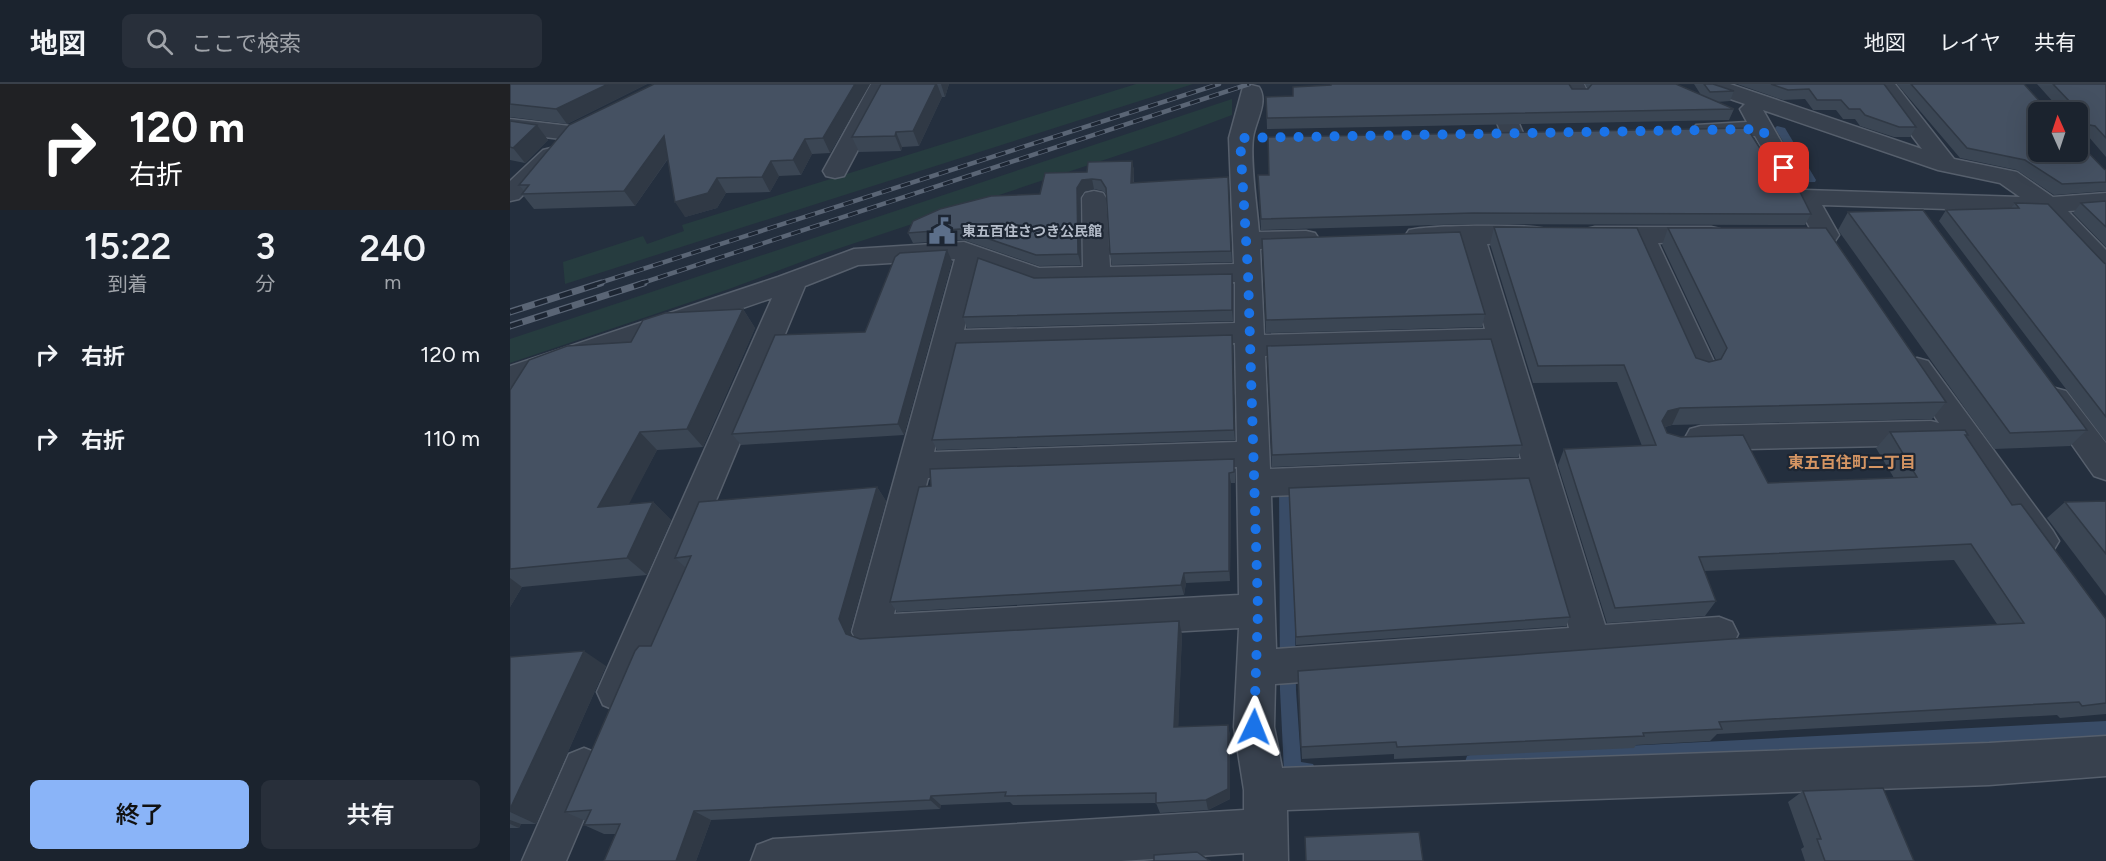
<!DOCTYPE html>
<html lang="ja">
<meta charset="utf-8">
<style>
:root{--surface:#1b232e;--page:#282f3a;--text:#f1f3f6;--muted:#a0a4aa;--line:#39404a;--accent:#8ab4f8}
body{margin:0;font-family:Figtree,"Noto Sans JP",sans-serif;background:var(--page);color:var(--text);height:100vh;display:flex;flex-direction:column;font-size:22px;white-space:nowrap}
*{box-sizing:border-box;margin:0}
p{font-size:20px;color:var(--muted)}
.icon{flex:none;width:33px;height:33px;fill:none;stroke:currentColor;stroke-width:2;stroke-linecap:round;stroke-linejoin:round}
.map{position:relative;flex:1;overflow:hidden}
.details{display:flex;flex-direction:column;background:var(--surface);width:510px}
.details>*{flex:none}
.guide{background:#202124;color:#fff;overflow:hidden}
.needle{width:39px;rotate:357deg}
.controls{position:absolute;left:1518px;top:18px;display:grid;gap:12px}
.controls a{display:grid;place-items:center;width:60px;height:60px;border-radius:9px;background:var(--surface);box-shadow:0 6px 24px #0002,0 0 0 2px var(--line);font-size:30px}
.pin{position:absolute;display:grid;place-items:center;width:51px;height:51px;color:#fff;margin:-26px;border-radius:12px;box-shadow:0 3px 9px #0006}
.me{position:absolute;width:66px;margin:-33px;rotate:2deg;stroke-linejoin:round;filter:drop-shadow(0 0 4px #0008)}
.turn{display:flex;align-items:center;gap:21px;height:126px;padding:0 30px;font-size:27px}
.turn .icon{width:78px;height:78px;stroke-width:2.5}
.turn b{display:block;font-size:42px;line-height:51px}
.eta{display:flex;justify-content:space-evenly;align-items:center;height:102px;text-align:center}
.eta b{font-size:36px;font-weight:600;line-height:42px}
.cta{display:flex;gap:12px;margin-top:auto;padding:12px 30px}
.cta a{flex:1;height:69px;border-radius:9px;background:var(--accent);color:#111;font-size:24px;font-weight:600;line-height:69px;text-align:center}
.cta a+a{background:var(--page);color:var(--text)}
ul{padding:0;list-style:none}
li{display:flex;align-items:center;gap:18px;height:84px;padding:0 30px}
li div{flex:1}
li b{display:block;font-size:22px}
li em{font-style:normal}
header{display:flex;align-items:center;gap:36px;box-sizing:border-box;height:84px;padding:0 30px;background:var(--surface);border-bottom:2px solid var(--line)}
header strong{font-size:28px}
nav{display:flex;gap:33px;margin-inline-start:auto;font-size:21px}
.search{width:420px;height:54px;background:var(--page);display:flex;align-items:center;gap:15px;box-sizing:border-box;padding:0 21px;border-radius:9px;color:var(--muted);font-size:22px}
main{display:flex;flex:1;min-height:0}
.map>svg:first-child{display:block}
</style>
<header>
<strong>地図</strong>
<div class="search"><svg class="icon" aria-label="search" viewBox="0 0 24 24"><circle cx="10" cy="10" r="6"/><path d="M15 15l6 6"/></svg>ここで検索</div>
<nav><a>地図</a><a>レイヤ</a><a>共有</a></nav>
</header>
<main>
<section class="details">
<div class="guide">
<div class="turn"><svg class="icon" aria-label="right" viewBox="0 0 24 24"><path d="M7 20v-9h11M14 6l5 5-5 5"/></svg><div><b>120 m</b>右折</div></div>
</div>
<div class="eta">
<div><b>15:22</b><p>到着</p></div>
<div><b>3</b><p>分</p></div>
<div><b>240</b><p>m</p></div>
</div>
<ul>
<li><svg class="icon" aria-label="right" viewBox="0 0 24 24"><path d="M7 20v-9h11M14 6l5 5-5 5"/></svg><div><b>右折</b></div><em>120 m</em></li>
<li><svg class="icon" aria-label="right" viewBox="0 0 24 24"><path d="M7 20v-9h11M14 6l5 5-5 5"/></svg><div><b>右折</b></div><em>110 m</em></li>
</ul>
<div class="cta"><a>終了</a><a>共有</a></div>
</section>
<div class="map">
<svg width="1596" height="777" viewBox="0 0 1596 777">
<rect width="100%" height="100%" fill="#242f3e"/>
<g fill="#263c3f">
<path d="M626,0H683L55,200L53,178L133,152L137,160L174,147L172,141Z"/>
<path d="M722,15V31L666,52L315,169L219,205L0,279V255Z"/>
</g>
<g fill="none" stroke-linecap="round" stroke-linejoin="round">
<g fill="#394c67" fill-rule="evenodd">
<path d="M1267,42L1275,44L1306,96L1305,98L1252,99L1247,96L1252,93H1294L1265,44Z"/>
<path d="M776,388L781,389L783,393L786,606L791,678L803,680L806,686L803,692L783,696L777,693L774,687L770,606L769,393L771,389Z"/>
<path d="M1596,637V653L963,686L957,684L955,678L957,672L963,670Z"/>
</g>
<defs>
<g id="minor">
<path d="M361,0H383L334,92L325,94L316,92L313,87Z"/>
<path d="M1052,0H1074L1078,9L1075,14H1059Z"/>
<path d="M1188,0H1220L1412,65L1363,0H1385L1444,75L1507,88L1543,113L1596,109V125L1558,127L1596,166V191L1586,188L1531,128L1312,121L1329,151L1325,157L1316,159L1307,157L1283,113L1286,108L1295,106L1510,113L1490,99L1428,86L1253,26L1286,84L1282,89L1274,91L1266,89L1245,52L1186,51L1183,46L1186,41L1237,38L1230,25L1235,20L1191,5Z"/>
<path d="M741,1L749,3C759,18 745,38 743,54C740,77 747,123 749,148L796,147L805,149L809,155L805,161L750,165L754,251L975,245L951,160L899,158L895,152L899,146C921,141 1014,140 1036,145L1040,151L1036,157L977,160L1095,541L1209,533L1222,538L1228,550L1222,562L1209,567L765,600L764,643L772,684L1479,659L1596,652V692L1479,701L777,726L778,777H734V769L611,777H241L247,761L263,755L734,726V706L724,643L729,544L361,565L348,560L342,548L445,175L348,181L295,202L121,621L107,627L93,621L87,608L262,214L0,304V282L268,193L344,165L454,158L529,184L573,183L572,114L575,109L584,107L593,109L596,114L600,183L724,180L719,54L733,3ZM470,181L527,202L725,198V239L454,246ZM725,259L727,358L424,368L449,267ZM980,265L1011,375L760,385L755,272ZM727,383L729,511L384,530L418,394ZM1018,401L1059,544L766,565L761,412Z"/>
<path d="M991,14L999,16L1013,49L1009,54H993L980,21L983,16Z"/>
<path d="M0,35L60,42L68,44L72,49L68,54L60,56L0,49Z"/>
<path d="M41,64L49,66L53,71L49,76L9,115L0,117V97L33,66Z"/>
<path d="M1085,143H1201L1210,145L1214,151L1210,157L1148,159L1206,282L1202,290L1191,293L1180,290L1122,159L1076,157L1072,151L1076,145Z"/>
<path d="M1407,274L1418,277L1543,447L1549,457L1543,467L1531,472L1519,467L1436,350L1432,358L1421,361L1191,366L1180,363L1175,354L1180,345L1191,342L1421,337L1429,339L1392,285L1396,277Z"/>
<path d="M1545,304L1556,307L1596,359V396L1584,392L1530,315L1534,307Z"/>
<path d="M74,664L89,670L95,685L56,777H12L59,670Z"/>
</g>
</defs>
<use href="#minor" stroke="#565f6c" stroke-width="3"/>
<use href="#minor" fill="#38414e" fill-rule="evenodd"/>
<defs>
<g id="rail-far1">
<path d="M86,200L709,0"/>
<path d="M129,200L739,0"/>
</g>
<g id="rail">
<path d="M0,228L91,199"/>
<path d="M0,242L134,199"/>
</g>
</defs>
<use href="#rail-far1" stroke="#5a6575" stroke-width="4.5"/>
<use href="#rail" stroke="#5a6575" stroke-width="7"/>
<use href="#rail-far1" stroke="#1d2633" stroke-width="3" stroke-dasharray="10" stroke-linecap="butt"/>
<use href="#rail" stroke="#1d2633" stroke-width="4.5" stroke-dasharray="13" stroke-linecap="butt"/>
</g>
<g fill="#3b4654">
<path d="M0,0H137L57,40L0,33Z"/>
<path d="M360,0L320,69L302,70L291,91L269,92L260,108L216,109L207,124L175,133L158,75L125,122L24,125L12,110L14,107L9,101Z"/>
<path d="M371,0H439L435,13H432L409,62L392,63L391,67L349,68L342,53Z"/>
<path d="M820,0H1059L1062,5H1078L1075,0H1166L1191,11L1184,0H1194L1224,7L1220,17L1207,18L1224,25L1219,36L757,45L756,13L783,12V3L821,1Z"/>
<path d="M1227,0H1374L1406,43L1400,53H1384L1350,42L1345,35H1333L1326,26H1303L1295,15L1273,16Z"/>
<path d="M1387,0H1514L1533,21L1545,20L1527,0H1596V73L1578,52H1574V56L1570,60L1594,85L1596,86V107L1544,111L1507,86L1450,74Z"/>
<path d="M0,37L38,56L15,79L0,76Z"/>
<path d="M622,77L624,87V99L718,93L722,178L602,181L600,170L597,111L593,107L584,105L575,107L570,114L571,181L529,182L454,156L403,159L398,149L530,110L577,88Z"/>
<path d="M748,91L1272,99L1301,130L1295,141L961,140L751,146Z"/>
<path d="M1596,117V163L1563,129L1571,119Z"/>
<path d="M1505,119L1594,179L1596,180V358L1429,137L1436,126L1501,124Z"/>
<path d="M1338,128L1577,346L1560,362L1484,365L1328,146Z"/>
<path d="M984,143L1186,274L1199,278L1206,276L1152,161L1158,144L1436,318L1422,335L1162,341L1155,343L1157,349L1258,399L1384,394L1366,364L1380,348L1458,351L1456,353L1502,421L1596,535V630L1550,634L1547,631L1207,650L1200,657L1126,661L1124,664L884,675V670L792,675L788,601L1487,540L1444,476L1194,487L1206,517L1195,532L1097,539L1048,381L1054,365L1132,362L1107,298L1023,299L980,160Z"/>
<path d="M752,155L975,230L972,243L756,249Z"/>
<path d="M442,177L394,351L231,361L222,350L355,248Z"/>
<path d="M524,194L723,200V237L457,244L453,233Z"/>
<path d="M233,225L245,244L193,363L147,366L118,420L143,418L161,436L137,491L12,503L0,523V306L121,258Z"/>
<path d="M722,251L725,356L427,366L422,356Z"/>
<path d="M757,262L1012,361L1008,373L762,383Z"/>
<path d="M725,385V399H721L720,497L676,499L674,511L387,528L380,518Z"/>
<path d="M367,403L376,417L340,547L342,552L350,555L672,550L668,643L718,641L720,652V715L698,726L650,729L646,719L503,721L500,718L431,721L430,725L201,736L186,777H94L106,750H94L74,741L76,737L55,728L141,562L176,484L165,474Z"/>
<path d="M779,404L1060,533L1056,542L786,561Z"/>
<path d="M1596,417V512L1537,434L1555,418Z"/>
<path d="M0,573L96,582L26,740H11L9,744H0Z"/>
<path d="M1293,707L1404,777H1295L1291,765L1294,763L1278,718Z"/>
</g>
<g fill="#303945">
<path d="M98,0H137L57,40L46,25Z"/>
<path d="M345,0H360L320,69L313,54Z"/>
<path d="M426,0H427L432,13L409,62L403,47Z"/>
<path d="M431,0H439L435,13Z"/>
<path d="M27,41L38,56L15,79L3,64Z"/>
<path d="M386,48L392,63L391,67L385,52Z"/>
<path d="M154,52L163,67L125,122L114,107Z"/>
<path d="M295,55L302,70L291,91L283,76Z"/>
<path d="M261,77L269,92L260,108L252,93Z"/>
<path d="M622,77L624,87L623,109L621,99Z"/>
<path d="M207,94L216,109L207,124L175,133L165,118Z"/>
<path d="M582,95L584,105L575,107L570,114L571,181L568,170L567,104L572,96Z"/>
<path d="M437,166L442,177L394,351L388,340Z"/>
<path d="M722,190L723,200V237L722,226Z"/>
<path d="M233,225L245,244L193,363L177,345Z"/>
<path d="M722,251L723,261L725,356L724,346Z"/>
<path d="M1170,324L1162,341L1150,344L1152,337L1158,327Z"/>
<path d="M130,348L147,366L108,441L88,423Z"/>
<path d="M719,389L721,399L720,497L719,487Z"/>
<path d="M367,403L376,417L340,547L347,562L336,550L329,535Z"/>
<path d="M143,418L161,436L137,491L117,474Z"/>
<path d="M674,489L676,499L674,511L671,501Z"/>
<path d="M0,494L12,503L0,523Z"/>
<path d="M669,537L672,550L668,654L664,643Z"/>
<path d="M74,567L96,582L26,740L0,728V725Z"/>
<path d="M718,641L720,652V715L698,726L696,716Z"/>
<path d="M421,712L431,721L430,725L420,716Z"/>
<path d="M184,727L201,736L186,777H166Z"/>
<path d="M0,736L11,740L9,744L0,740Z"/>
</g>
<g fill="#455162" stroke="#303945" stroke-width="1.5" fill-rule="evenodd">
<path d="M0,0H98L46,25L0,20Z"/>
<path d="M144,0H345L313,54L295,55L283,76L261,77L252,93L207,94L198,109L165,118L154,52L114,107L12,110L19,101H9L59,41Z"/>
<path d="M371,0H426L403,47L386,48L385,52L342,53Z"/>
<path d="M821,0H1059L1062,5H1078L1082,0H1166L1224,25L757,34L756,13L783,12V3L821,1Z"/>
<path d="M1194,0H1203L1224,7L1200,8Z"/>
<path d="M1261,0H1374L1406,43H1389L1355,31L1350,25H1339L1331,16H1307L1299,5L1278,6Z"/>
<path d="M1401,0H1514L1533,21L1560,18L1543,0H1596V54L1585,42L1574,40V56H1569V59L1594,85L1596,86V98L1552,100L1515,76L1457,64ZM1528,28H1568V68H1528Z"/>
<path d="M0,37L27,41L3,64L0,63Z"/>
<path d="M1237,44L1272,99L1285,98L1301,130L963,129L751,135L748,91H759L758,53Z"/>
<path d="M622,77L621,99L718,93L721,167L600,170L596,104L591,96L582,95L572,96L567,104L568,170L526,171L450,145L398,149L403,137L430,125L481,112L530,110L535,89L577,88L578,78Z"/>
<path d="M1596,117V143L1571,119Z"/>
<path d="M1505,119L1538,120L1594,179L1596,180V333L1436,126L1509,124Z"/>
<path d="M1413,126L1577,346L1500,349L1338,128Z"/>
<path d="M984,143L1127,144L1186,274L1199,278L1211,275L1217,264L1158,144H1316L1436,318L1170,324L1158,327L1152,337L1157,349L1171,353L1233,351L1258,399L1407,393L1380,348L1455,346L1458,351H1455L1502,421L1511,420L1596,535V619L1572,622L1569,618L1209,638L1212,645L1133,649L1134,652L887,663L886,658L791,663L788,587L1221,555L1514,539L1461,460L1189,473L1206,517L1105,524L1054,365L1146,361L1114,281L1028,282Z"/>
<path d="M950,148L975,230L756,236L752,155Z"/>
<path d="M437,166L388,340L222,350L265,251L355,248L385,173L390,169Z"/>
<path d="M468,174L524,194L722,190V226L453,233Z"/>
<path d="M233,225L177,345L130,348L88,423L143,418L117,474L0,485V306L19,276L57,262L121,258L133,236L155,229Z"/>
<path d="M722,251L724,346L422,356L446,259Z"/>
<path d="M981,255L1012,361L762,371L757,262Z"/>
<path d="M724,375V388L719,389V487L674,489L671,501L380,518L409,403L421,402L420,385Z"/>
<path d="M1019,394L1060,533L786,553L779,404Z"/>
<path d="M367,403L329,535L336,550L350,555L669,537L664,643L718,641V705L696,716L646,719V709L495,712L496,708L421,712L420,716L184,727L166,777H94L110,740L74,741L81,726L55,728L125,567L129,562H141L181,472L165,474L189,418Z"/>
<path d="M1596,417V470L1555,418Z"/>
<path d="M74,567L0,725V573Z"/>
<path d="M1373,704L1404,777H1315L1307,755H1311L1293,707Z"/>
<path d="M909,748L913,777H796L795,753Z"/>
<path d="M687,768L700,777H644V771Z"/>
</g>
<g fill="none" stroke-linecap="round" stroke-linejoin="round">
<path stroke="#1a73e8" stroke-width="10" stroke-dasharray="0 18" d="M744,643L748,526L738,189L730,54L1252,45L1274,84"/>
</g>
<defs>
<symbol id="civic-bare" viewBox="-9 -9 18 18"><path d="M-.6-6.5H3V-4.5H.6V-3L4-1V1h2V6H-6V1h2V-1L-.6-3ZM-1.2 2.5V6h2.4V2.5Z" fill="#5c6f8a" stroke="#1d2633" stroke-width="2.5" paint-order="stroke"/></symbol>
</defs>
<g fill-rule="evenodd">
<use href="#civic-bare" x="413" y="128" width="38" height="38"/>
</g>
<g text-anchor="middle" stroke-width="4.5" stroke-linejoin="round" paint-order="stroke">
<g font-size="14" font-weight="bold" fill="#b4bcc9" stroke="#1d2633" text-anchor="start">
<text x="452" y="152">東五百住さつき公民館</text>
</g>
<g font-size="16" font-weight="bold" fill="#d59563" stroke="#1d2633">
<text x="1342" y="384">東五百住町二丁目</text>
</g>
</g>
</svg>
<div class="controls">
<a><svg class="needle" viewBox="-14 -14 28 28"><path d="M0-13l5 13h-10z" fill="#e53935"/><path d="M0 13l5-13h-10z" fill="#a0a4aa"/></svg></a>
</div>
<div class="pin" style="left:1274px;top:84px;background:#d93025"><svg class="icon" aria-label="arrive" viewBox="0 0 24 24"><path d="M6 21V4h12l-3 4 3 4H6"/></svg></div>
<svg class="me" style="left:744px;top:643px" viewBox="-20 -20 40 40"><path d="M0-17L14 15 0 8-14 15z" fill="#1a73e8" stroke="#fff" stroke-width="4"/></svg>
</div>
</main>
